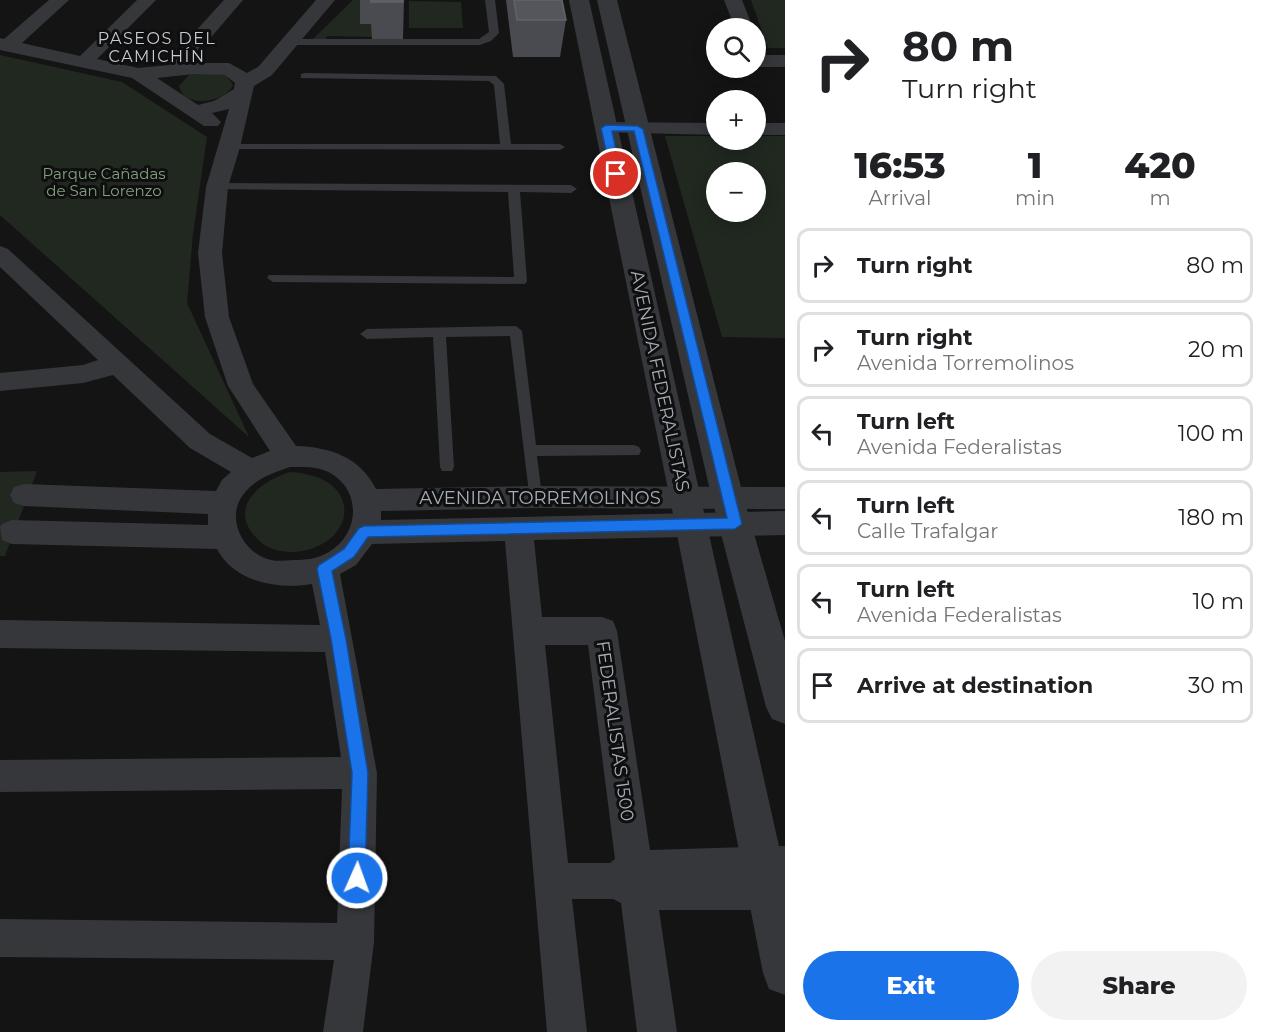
<!DOCTYPE html>
<meta charset="utf-8">
<style>
:root{--surface:#fff;--page:#f2f2f2;--text:#202124;--muted:#757577;--line:#e0e0e0;--accent:#1a73e8}
body{margin:0;font-family:Montserrat,sans-serif;background:var(--page);color:var(--text);height:100vh;display:flex;flex-direction:column;font-size:22px;white-space:nowrap}
*{box-sizing:border-box;margin:0}
p{font-size:20px;color:var(--muted)}
.icon{flex:none;width:33px;height:33px;fill:none;stroke:currentColor;stroke-width:2;stroke-linecap:round;stroke-linejoin:round}
.map{position:relative;flex:1;overflow:hidden}
.sheet{display:flex;flex-direction:column;background:var(--surface);width:480px}
.sheet>*{flex:none}
.top-card{background:#fff;color:var(--text);overflow:hidden}
.tools{position:absolute;left:706px;top:18px;display:grid;gap:12px}
.tools a{display:grid;place-items:center;width:60px;height:60px;border-radius:50%;background:var(--surface);box-shadow:0 3px 15px #0003;font-size:30px}
.pin{position:absolute;display:grid;place-items:center;width:51px;height:51px;color:#fff;margin:-26px;border:3px solid #fff;border-radius:50%;box-shadow:0 2px 6px #0007}
.me{position:absolute;width:66px;margin:-33px;rotate:2deg;stroke-linejoin:round;filter:drop-shadow(0 0 4px #0008)}
.turn{display:flex;align-items:center;gap:21px;height:126px;padding:0 18px;font-size:27px}
.turn .icon{width:78px;height:78px;stroke-width:2.5}
.turn b{display:block;font-size:42px;line-height:51px}
.eta{display:flex;justify-content:space-evenly;align-items:center;height:102px;text-align:center}
.eta b{font-size:36px;font-weight:800;line-height:42px}
.button{display:flex;gap:12px;margin-top:auto;padding:12px 18px}
.button a{flex:1;height:69px;border-radius:36px;background:var(--accent);color:#fff;font-size:24px;font-weight:800;line-height:69px;text-align:center}
.button a+a{background:var(--page);color:var(--text)}
ul{padding:0;list-style:none}
li{display:flex;align-items:center;gap:18px;height:75px;margin:0 12px 9px;padding:0 6px;border:3px solid var(--line);border-radius:12px}
li div{flex:1}
li b{display:block;font-size:22px}
li em{font-style:normal}
main{display:flex;flex:1;min-height:0}
.map>svg:first-child{display:block}
</style>
<main>
<div class="map">
<svg width="785" height="1032" viewBox="0 0 785 1032">
<rect width="100%" height="100%" fill="#141415"/>
<g fill="#202820" fill-rule="evenodd">
<path d="M353,0H361V24H372V37L327,36L325,41L313,39Z"/>
<path d="M751,0H785V48H768Z"/>
<path d="M409,1L461,2L463,28H409Z"/>
<path d="M0,55L122,82L207,137L193,234L187,303L249,437L0,215Z"/>
<path d="M198,72L226,75L233,85C225,103 183,109 179,86L189,75Z"/>
<path d="M665,136H717V140H756V136H785V338L722,337ZM717,172H756V212H717Z"/>
<path d="M37,471L5,556H0V472Z"/>
<path d="M290,472C368,476 356,549 293,552C283,552 270,550 262,543C225,512 255,483 290,472Z"/>
</g>
<g fill="none" stroke-linecap="round" stroke-linejoin="round">
<g fill="#35373a" fill-rule="evenodd">
<path d="M485,0H495L499,33L491,41L480,45H290L285,42L290,39H479L489,32Z"/>
<path d="M305,73L496,76L504,84L511,144H560L565,147L560,150L226,149L225,147L230,144H500L494,85L489,81L301,78V74Z"/>
<path d="M217,183L571,185L577,189L571,193L520,192L527,281L525,284L273,282L267,278L269,275L514,277L508,192L213,189V185Z"/>
<path d="M516,326L522,331L536,445H634L639,447L641,451L639,455L537,456L542,497L540,501H530L510,336L446,337L454,467L452,471H442L440,467L433,337L367,339L360,334L367,329Z"/>
</g>
<g fill="#35373a" fill-rule="evenodd">
<path d="M49,0H69L22,43L80,56L137,0H156L97,59L138,68L169,65L180,48L224,0H243L189,63H229L247,73L258,67L316,0H335L272,75L254,86L240,147L228,187L222,253L229,317L253,384L296,446C330,447 360,457 376,489L535,486L785,487V509L535,508L381,511V520L785,511V535L534,540L542,617H602L613,621L617,631L650,850L785,846V910H659L677,1032H637L621,903L613,899H572L587,1032H547L505,541L372,544L356,565L340,574L377,773L374,942L363,1032H323L334,960L0,957V919L337,923L342,789L0,792V760L341,757L325,652L0,648V620L320,625L312,584C278,590 234,582 217,549L12,544L2,540L0,527L2,524L12,520L208,525V514L24,506L14,503L10,495L14,487L24,484L216,491L222,480L231,472L190,448L113,375L83,383L0,391V373L83,365L98,360L0,267V246L8,249L210,434L252,458L270,451L228,386L205,317L198,253L206,187L229,109L212,113L221,122L218,126H204L132,78L0,50V38L4,39ZM194,74L225,75L235,83L234,89L214,101L198,105L157,78ZM290,467C301,467 315,466 326,471C362,487 361,533 329,552C317,559 306,560 293,560C282,561 272,562 262,557C240,546 227,516 243,495C254,479 273,473 290,467ZM545,645H588L615,859L610,863H568Z"/>
<path d="M724,0H742L753,28H735Z"/>
<rect x="756" y="55" width="29" height="12"/>
<path d="M606,122L717,123V135L599,132L596,128L599,124Z"/>
<rect x="756" y="123" width="29" height="12"/>
</g>
<g fill="#35373a" fill-rule="evenodd">
<path d="M569,0H589L785,873V995L769,989L763,973L675,524Z"/>
<path d="M597,0H617L744,499L785,641V724L772,719L766,707L712,499Z"/>
</g>
</g>
<g fill="#4a4b50">
<path d="M360,0H404L403,39H372L371,24H360Z"/>
<path d="M506,0H562L566,20L560,57H513Z"/>
</g>
<g fill="#54565b" stroke="#606469" stroke-width="1.5">
<rect x="371" y="0" width="32" height="2"/>
<path d="M514,0H562L566,20H517Z"/>
</g>
<path fill="#1a73e8" stroke="#114b97" stroke-width="1.5" d="M606,125L638,126L643,129L742,524L735,529L368,537L354,557L332,571L346,639L368,773L365,878L363,884L357,887L351,884L348,878L352,773L331,639L317,569L319,565L344,549L359,528L364,526L727,518L634,131H612L621,174L616,177L611,174L601,128Z"/>
<g text-anchor="middle" stroke-width="6" stroke-linejoin="round" paint-order="stroke">
<g font-size="15" fill="#81a17c" stroke="#0f0f10">
<text x="104" y="179">Parque Cañadas<tspan x="104" dy="17">de San Lorenzo</tspan></text>
</g>
<g font-size="16" letter-spacing="1.5" fill="#c6ccd2" stroke="#0f0f10">
<text x="157" y="44">PASEOS DEL<tspan x="157" dy="18">CAMICHÍN</tspan></text>
</g>
<g font-size="18" fill="#a5adb6" stroke="#0f0f10">
<text transform="translate(660 381) rotate(78)" y="6">AVENIDA FEDERALISTAS</text>
<text x="540" y="504">AVENIDA TORREMOLINOS</text>
<text transform="translate(615 731) rotate(82)" y="6">FEDERALISTAS 1500</text>
</g>
</g>
</svg>
<div class="tools">
<a><svg class="icon" aria-label="search" viewBox="0 0 24 24"><circle cx="10" cy="10" r="6"/><path d="M15 15l6 6"/></svg></a>
<a>+</a>
<a>−</a>
</div>
<div class="pin" style="left:616px;top:174px;background:#d93025"><svg class="icon" aria-label="arrive" viewBox="0 0 24 24"><path d="M6 21V4h12l-3 4 3 4H6"/></svg></div>
<svg class="me" style="left:357px;top:878px" viewBox="-20 -20 40 40"><circle r="17" fill="#1a73e8" stroke="#fff" stroke-width="3"/><path d="M0-11L8 9 0 5-8 9z" fill="#fff"/></svg>
</div>
<section class="sheet">
<div class="top-card">
<div class="turn"><svg class="icon" aria-label="right" viewBox="0 0 24 24"><path d="M7 20v-9h11M14 6l5 5-5 5"/></svg><div><b>80 m</b>Turn right</div></div>
</div>
<div class="eta">
<div><b>16:53</b><p>Arrival</p></div>
<div><b>1</b><p>min</p></div>
<div><b>420</b><p>m</p></div>
</div>
<ul>
<li><svg class="icon" aria-label="right" viewBox="0 0 24 24"><path d="M7 20v-9h11M14 6l5 5-5 5"/></svg><div><b>Turn right</b></div><em>80 m</em></li>
<li><svg class="icon" aria-label="right" viewBox="0 0 24 24"><path d="M7 20v-9h11M14 6l5 5-5 5"/></svg><div><b>Turn right</b><p>Avenida Torremolinos</p></div><em>20 m</em></li>
<li><svg class="icon" aria-label="left" viewBox="0 0 24 24"><path d="M17 20v-9H6M10 6l-5 5 5 5"/></svg><div><b>Turn left</b><p>Avenida Federalistas</p></div><em>100 m</em></li>
<li><svg class="icon" aria-label="left" viewBox="0 0 24 24"><path d="M17 20v-9H6M10 6l-5 5 5 5"/></svg><div><b>Turn left</b><p>Calle Trafalgar</p></div><em>180 m</em></li>
<li><svg class="icon" aria-label="left" viewBox="0 0 24 24"><path d="M17 20v-9H6M10 6l-5 5 5 5"/></svg><div><b>Turn left</b><p>Avenida Federalistas</p></div><em>10 m</em></li>
<li><svg class="icon" aria-label="arrive" viewBox="0 0 24 24"><path d="M6 21V4h12l-3 4 3 4H6"/></svg><div><b>Arrive at destination</b></div><em>30 m</em></li>
</ul>
<div class="button"><a>Exit</a><a>Share</a></div>
</section>
</main>
